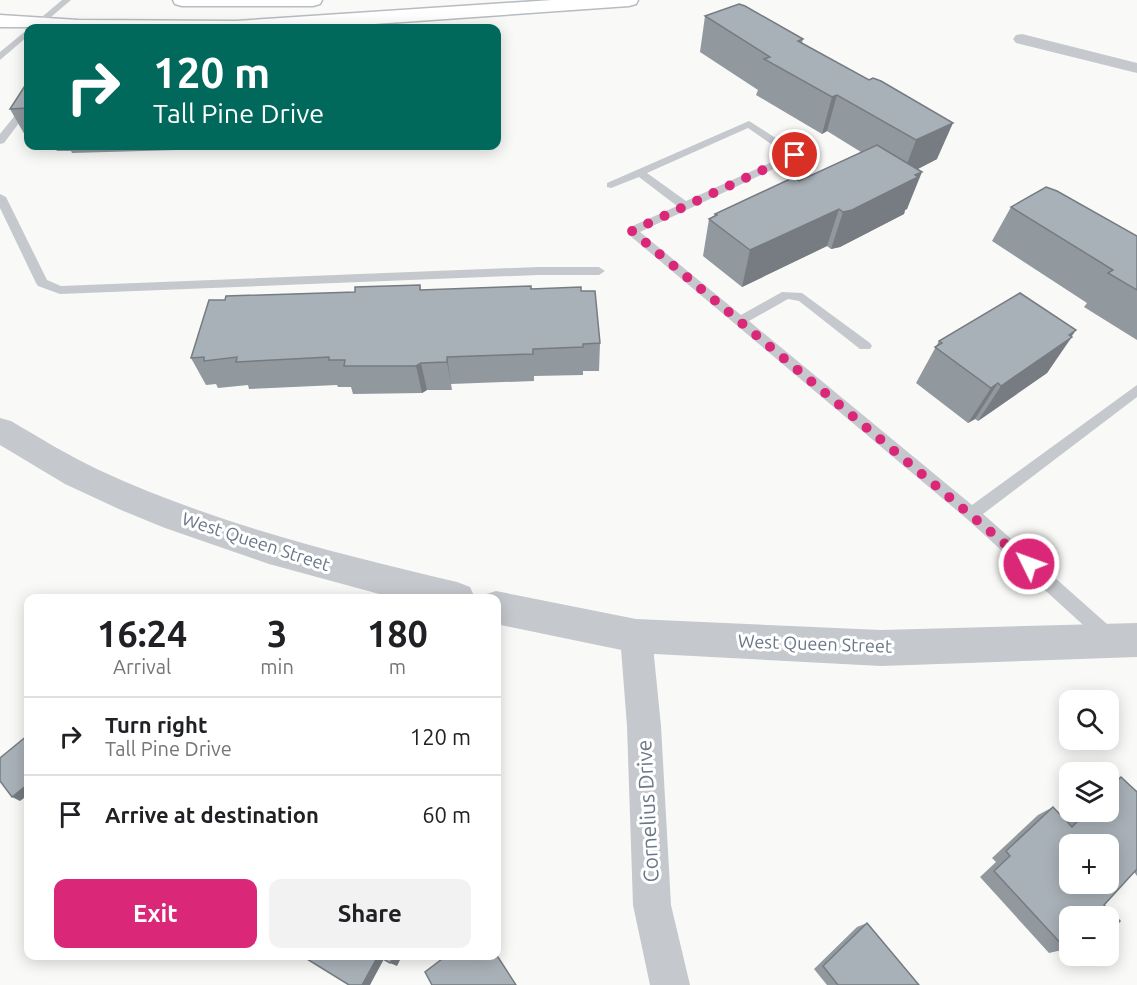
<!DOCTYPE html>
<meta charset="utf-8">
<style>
:root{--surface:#fff;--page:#f2f2f2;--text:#202124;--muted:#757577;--line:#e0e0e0;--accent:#db2777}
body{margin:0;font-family:Ubuntu,sans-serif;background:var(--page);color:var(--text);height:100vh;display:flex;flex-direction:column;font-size:22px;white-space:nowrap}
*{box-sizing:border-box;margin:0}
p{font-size:20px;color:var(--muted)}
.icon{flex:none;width:33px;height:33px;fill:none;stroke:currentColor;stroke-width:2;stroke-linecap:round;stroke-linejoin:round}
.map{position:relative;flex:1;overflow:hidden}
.panel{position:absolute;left:24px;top:594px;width:477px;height:366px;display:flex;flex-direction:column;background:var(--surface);border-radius:12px;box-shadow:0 3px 15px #0003}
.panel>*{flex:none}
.hud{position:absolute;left:24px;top:24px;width:477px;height:126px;border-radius:12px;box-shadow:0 3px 15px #0003;background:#00695c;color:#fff;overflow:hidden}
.tools{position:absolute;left:1059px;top:690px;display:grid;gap:12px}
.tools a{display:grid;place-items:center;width:60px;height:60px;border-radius:12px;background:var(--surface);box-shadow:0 3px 15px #0003;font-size:30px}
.pin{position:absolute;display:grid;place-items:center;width:51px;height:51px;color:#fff;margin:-26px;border:3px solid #fff;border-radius:50%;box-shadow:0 2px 6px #0007}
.me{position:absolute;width:66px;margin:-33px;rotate:312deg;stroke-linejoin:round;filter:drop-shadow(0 0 4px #0008)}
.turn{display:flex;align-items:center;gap:21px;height:126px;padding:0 30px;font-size:27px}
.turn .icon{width:78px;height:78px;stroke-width:2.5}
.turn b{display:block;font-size:42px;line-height:51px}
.eta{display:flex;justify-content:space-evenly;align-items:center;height:102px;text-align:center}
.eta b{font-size:36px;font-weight:700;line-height:42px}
.primary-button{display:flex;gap:12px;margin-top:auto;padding:12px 30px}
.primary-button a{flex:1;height:69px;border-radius:12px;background:var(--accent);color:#fff;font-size:24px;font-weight:700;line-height:69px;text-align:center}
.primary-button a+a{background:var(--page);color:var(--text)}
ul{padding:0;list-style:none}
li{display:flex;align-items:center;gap:18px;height:78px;padding:0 30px;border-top:2px solid var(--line)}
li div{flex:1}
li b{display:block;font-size:22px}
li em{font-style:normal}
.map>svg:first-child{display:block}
</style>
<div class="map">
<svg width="1137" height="985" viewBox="0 0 1137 985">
<rect width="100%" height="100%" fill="#f9f9f7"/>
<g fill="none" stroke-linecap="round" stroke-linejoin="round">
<defs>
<g id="secondary">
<path d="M173,0H322L320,4L313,6H182L175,4Z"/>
<path d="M552,0H638L636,4L629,6L317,28L0,27V15L78,20L236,21Z"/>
</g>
</defs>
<use href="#secondary" stroke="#b7bcc1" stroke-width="3"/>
<g fill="#c5c8cc" fill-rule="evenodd">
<path d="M62,0H71L38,28H29Z"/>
<path d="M28,29V36L0,60V52Z"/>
<path d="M28,102V111L4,143L0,144V134L25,103Z"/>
<path d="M749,121L799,153V157L640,232L741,315L782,292L802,293L870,343L872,346L870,349H860L799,301L788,299L749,321L972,505L1137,385V397L983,514L1116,632L1118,638L1116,644L1110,646L1104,644L967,519L628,234V228L677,206L639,177L611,188L607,187V183ZM748,128L787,155L686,201L647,173Z"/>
<path d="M0,194L6,197L47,280L61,286L538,267H599L605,271L599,275H538L60,294L38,286L36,283L0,208Z"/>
</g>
<g fill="#c5c8cc" fill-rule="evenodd">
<path d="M1022,34L1137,63V73L1016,43L1013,39L1016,35Z"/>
<path d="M636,621L647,626L652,636L661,726L671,905L690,985H650L633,905L627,726L620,636L625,626Z"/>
</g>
<g fill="#c5c8cc" fill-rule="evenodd">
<path d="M0,418L11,421C40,438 69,456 99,470C213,523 335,553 457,582L470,587L475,598H394L269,564L165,528L121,510L65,484L0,445Z"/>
<path d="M496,591L636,619L881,630L1137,623V657L881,666L636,653L496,624V598H482L483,595Z"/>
</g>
<use href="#secondary" fill="#fff" fill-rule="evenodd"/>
</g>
<g fill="#91989e">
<path d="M705,16L803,39L802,43L869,80L937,159L918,169L907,209L905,210L904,214L840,247L831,249L827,246L742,287L703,256L709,219L714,216L715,214L799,181L861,152L827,131L822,134L756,95L758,90L700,52Z"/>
<path d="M28,81V136L26,137L10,109Z"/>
<path d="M47,146H317L72,153L71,151H57L55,148H48Z"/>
<path d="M1011,207L1137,236V340L1084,307L1087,303L992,241Z"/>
<path d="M420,285L421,290L532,289L581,291L600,343L599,371H583V375L534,376V381L451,384L452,390H427L422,393L353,394L351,387H338L337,385L249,389L248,385L218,388L216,384L206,385L191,358L225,300L355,292Z"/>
<path d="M1072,336V337L1047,373L978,421L975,419L968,423L916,383L939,341Z"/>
<path d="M1121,777L1137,791V876L1134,872L1070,916L1066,949L1049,953L980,877L996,862L992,858L1038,815L1053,807L1067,822L1078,812H1108V783Z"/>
<path d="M867,923L919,985H827L814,969L857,927Z"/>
</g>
<g fill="#767c81">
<path d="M837,95L827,131L822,134L832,97Z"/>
<path d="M953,123L937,159L902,177L916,140Z"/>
<path d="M922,172L907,209L905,210L904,214L840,247L831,249L843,212Z"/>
<path d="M839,209L827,246L742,287L750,250Z"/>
<path d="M1076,330L1047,373L978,421L1001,386Z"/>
<path d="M447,357L451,384L452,390L447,362Z"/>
<path d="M421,363L427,390L422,393L416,366Z"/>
<path d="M998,383L975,419L968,423L991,388Z"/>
<path d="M28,784V795L20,801L12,797Z"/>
<path d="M378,956L384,959L370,985H362Z"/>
<path d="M395,956H402L397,966L390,963Z"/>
</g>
<g fill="#a9b1b8" stroke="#767c81" stroke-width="1.5" fill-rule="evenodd">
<path d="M739,4L745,6L803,39L798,41L869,80L873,78L881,81L953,123L916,140L837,95L832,97L764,59L770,57L705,16Z"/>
<path d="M28,81V108L10,109Z"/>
<path d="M877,145L922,172L915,175L918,177L852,210L843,212L839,209L750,250L709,219L717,215L715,214L788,180L795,178L799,181Z"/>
<path d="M1046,187L1057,191L1137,236V290L1108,273L1113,270L1011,207Z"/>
<path d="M420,285V290L531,286V289L581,287V291H595L600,343L583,344V347L533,349V354L447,357V362L421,363L416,366H344L345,360H329V357L236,362L237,357L204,361V357L191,358L209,300H225L226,296L355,292V287Z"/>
<path d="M1020,293L1076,330L1069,335L1072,337L1001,386L998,383L991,388L935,347L942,343L939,341Z"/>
<path d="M28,735V784L12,797L0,781V758Z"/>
<path d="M1121,777L1137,792V869L1104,905L1120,921L1108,933V916H1070V945L1066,949L994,871L1010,856L1006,851L1053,807L1072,827L1087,812H1108V790ZM1070,844H1108V884H1070Z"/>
<path d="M867,923L919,985H838L823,966Z"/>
<path d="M496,954L516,985H432L425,972L446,956H496Z"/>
<path d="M302,956H395L390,963L378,956L362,985H349Z"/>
</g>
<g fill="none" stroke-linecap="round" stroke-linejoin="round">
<path stroke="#db2777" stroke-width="10" stroke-dasharray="0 18" d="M795,155L632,231L1029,564"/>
</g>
<g text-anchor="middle" stroke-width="6" stroke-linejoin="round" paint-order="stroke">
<g font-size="18" fill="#697787" stroke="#fff">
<text transform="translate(256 542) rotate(18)" y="6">West Queen Street</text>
<text transform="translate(815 644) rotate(2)" y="6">West Queen Street</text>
</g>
<g font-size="21" fill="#697787" stroke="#fff">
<text transform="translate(648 811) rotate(-93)" y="7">Cornelius Drive</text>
</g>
</g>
</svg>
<div class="tools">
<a><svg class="icon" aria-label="search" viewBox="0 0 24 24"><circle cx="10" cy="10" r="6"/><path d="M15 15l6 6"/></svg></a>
<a><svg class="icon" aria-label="layers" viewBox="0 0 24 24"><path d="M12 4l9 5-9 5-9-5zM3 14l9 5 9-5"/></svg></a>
<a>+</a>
<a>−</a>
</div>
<div class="pin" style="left:795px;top:155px;background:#d93025"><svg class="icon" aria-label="arrive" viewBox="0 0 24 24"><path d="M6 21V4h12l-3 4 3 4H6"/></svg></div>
<svg class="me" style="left:1029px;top:564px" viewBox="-20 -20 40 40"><circle r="17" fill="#db2777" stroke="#fff" stroke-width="3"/><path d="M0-11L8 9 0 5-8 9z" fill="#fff"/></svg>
<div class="hud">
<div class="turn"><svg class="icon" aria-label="right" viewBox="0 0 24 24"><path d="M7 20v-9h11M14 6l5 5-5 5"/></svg><div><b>120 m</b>Tall Pine Drive</div></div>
</div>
<section class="panel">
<div class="eta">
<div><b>16:24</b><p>Arrival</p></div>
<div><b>3</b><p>min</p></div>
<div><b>180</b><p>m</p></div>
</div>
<ul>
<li><svg class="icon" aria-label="right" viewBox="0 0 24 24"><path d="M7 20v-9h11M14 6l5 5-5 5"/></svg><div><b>Turn right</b><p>Tall Pine Drive</p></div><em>120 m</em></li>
<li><svg class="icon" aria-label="arrive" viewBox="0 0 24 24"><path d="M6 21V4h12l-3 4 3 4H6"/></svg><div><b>Arrive at destination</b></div><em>60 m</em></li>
</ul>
<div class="primary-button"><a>Exit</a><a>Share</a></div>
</section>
</div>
